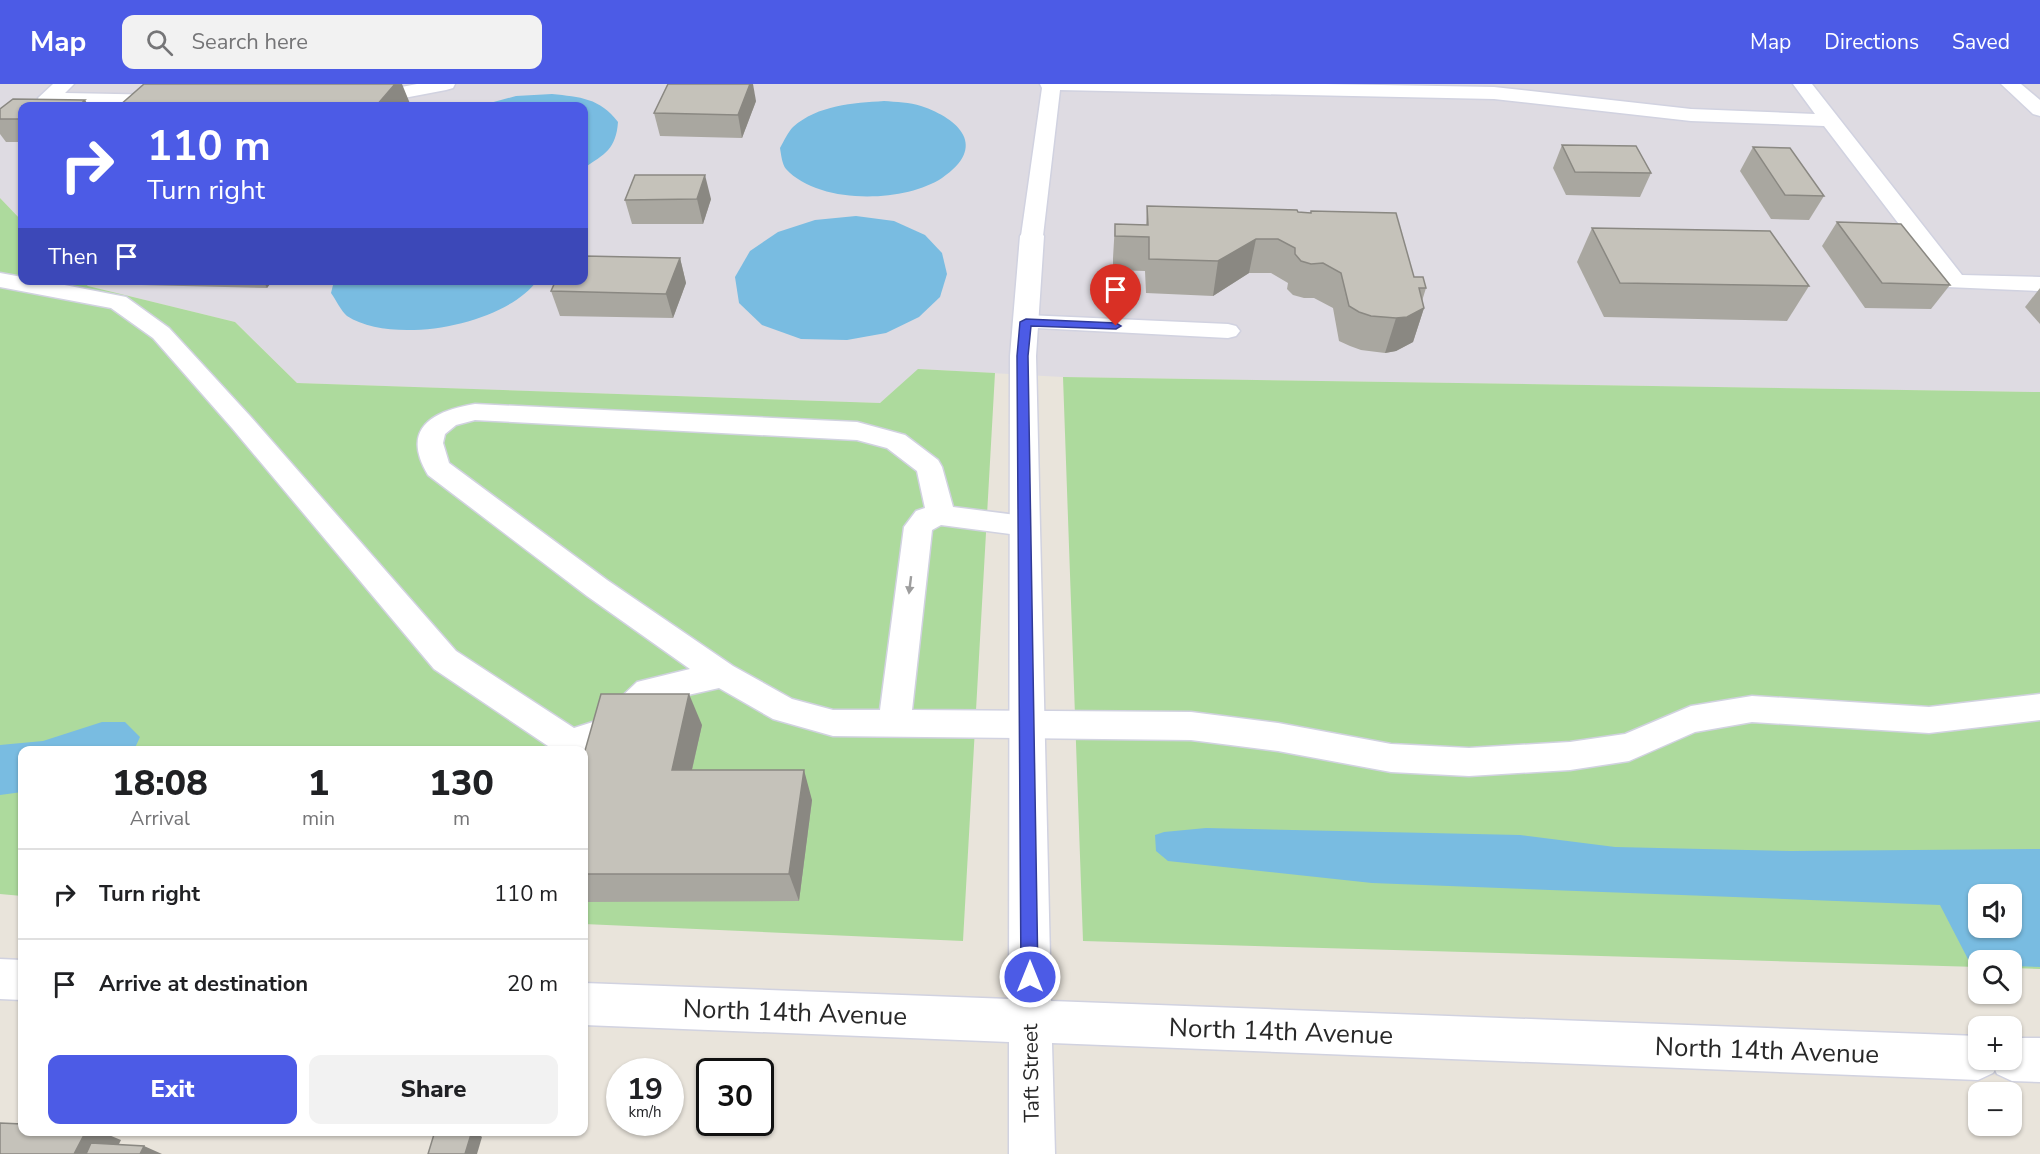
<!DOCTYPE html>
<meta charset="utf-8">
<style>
:root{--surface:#fff;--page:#f2f2f2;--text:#202124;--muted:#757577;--line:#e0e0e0;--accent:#4c5be6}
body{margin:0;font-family:"Nunito Sans",sans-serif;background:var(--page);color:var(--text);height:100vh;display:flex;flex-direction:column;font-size:22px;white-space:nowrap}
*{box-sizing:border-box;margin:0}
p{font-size:20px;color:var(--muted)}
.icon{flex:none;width:33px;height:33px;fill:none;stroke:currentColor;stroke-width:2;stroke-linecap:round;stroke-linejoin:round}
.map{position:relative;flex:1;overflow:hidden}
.side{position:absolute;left:18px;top:662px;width:570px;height:390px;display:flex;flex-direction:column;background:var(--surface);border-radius:12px;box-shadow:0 2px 4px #0004}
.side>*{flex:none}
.banner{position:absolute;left:18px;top:18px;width:570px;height:183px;border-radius:12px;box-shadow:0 2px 4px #0004;background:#4c5be6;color:#fff;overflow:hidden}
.controls{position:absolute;left:1968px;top:800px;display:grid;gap:12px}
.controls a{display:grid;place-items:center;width:54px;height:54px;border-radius:12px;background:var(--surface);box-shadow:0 2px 4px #0004;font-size:30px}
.speed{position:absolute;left:606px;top:974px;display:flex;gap:12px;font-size:30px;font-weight:700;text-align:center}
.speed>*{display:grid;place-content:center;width:78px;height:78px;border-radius:50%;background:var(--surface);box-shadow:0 2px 4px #0004;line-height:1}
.speed small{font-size:15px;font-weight:400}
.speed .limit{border:3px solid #111;border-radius:9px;background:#fff;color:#111}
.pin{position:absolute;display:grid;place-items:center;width:51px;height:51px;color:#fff;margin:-62px -26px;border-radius:50% 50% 50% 0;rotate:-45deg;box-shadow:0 0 6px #0007}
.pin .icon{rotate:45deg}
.me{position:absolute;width:66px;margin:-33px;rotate:0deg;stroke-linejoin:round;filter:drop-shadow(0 0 4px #0008)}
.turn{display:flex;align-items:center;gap:21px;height:126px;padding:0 30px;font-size:27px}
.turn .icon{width:78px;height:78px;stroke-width:2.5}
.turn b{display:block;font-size:42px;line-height:51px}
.then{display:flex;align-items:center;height:57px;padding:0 30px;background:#0003;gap:12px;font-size:22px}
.eta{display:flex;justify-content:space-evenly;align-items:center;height:102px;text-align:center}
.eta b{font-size:36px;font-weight:800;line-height:42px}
.primary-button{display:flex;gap:12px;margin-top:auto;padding:12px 30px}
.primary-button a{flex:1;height:69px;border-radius:12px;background:var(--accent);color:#fff;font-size:24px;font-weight:800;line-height:69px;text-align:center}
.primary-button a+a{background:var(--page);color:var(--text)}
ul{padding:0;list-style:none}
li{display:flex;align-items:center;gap:18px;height:90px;padding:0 30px;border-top:2px solid var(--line)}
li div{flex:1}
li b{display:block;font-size:22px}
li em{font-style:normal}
header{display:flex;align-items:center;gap:36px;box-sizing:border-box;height:84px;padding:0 30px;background:var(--accent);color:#fff}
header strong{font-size:28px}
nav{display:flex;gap:33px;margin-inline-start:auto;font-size:21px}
.search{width:420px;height:54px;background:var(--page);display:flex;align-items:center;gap:15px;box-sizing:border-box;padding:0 21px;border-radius:12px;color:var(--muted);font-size:22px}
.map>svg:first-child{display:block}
</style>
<header>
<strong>Map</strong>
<div class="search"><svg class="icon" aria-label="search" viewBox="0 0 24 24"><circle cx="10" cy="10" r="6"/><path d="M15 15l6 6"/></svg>Search here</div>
<nav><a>Map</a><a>Directions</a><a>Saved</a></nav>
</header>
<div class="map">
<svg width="2040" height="1070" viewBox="0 0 2040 1070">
<rect width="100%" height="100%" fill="#e9e4db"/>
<path fill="#dedbe2" d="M0,0H2040V308L1063,293L919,285L880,319L297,299L235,238L88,202L82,197L584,196V22H22V137L0,114Z"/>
<g fill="#adda9d" fill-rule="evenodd">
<path d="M0,114L22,137V196L82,197L88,202L235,238L297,299L880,319L918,285L995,289L963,857L584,840V666H22V812L0,810Z"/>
<path d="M1063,293L2040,308V885L2012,884V876H1978V883L1083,857ZM1978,810H2012V843H1978Z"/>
</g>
<g fill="#79bce1" fill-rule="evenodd">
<path d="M552,10C580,13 600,14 618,38C616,65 605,70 584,84V22H479L516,12Z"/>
<path d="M884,17C896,18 910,18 921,22C960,35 988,63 942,94C904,119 819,121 786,85C782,80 781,70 780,64C784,57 788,48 793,43C818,21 853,19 884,17Z"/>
<path d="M856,132L894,137L925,151L942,169L947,190L940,213L919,233L886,249L847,256L801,255L762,241L739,219L735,193L750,167L778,148L815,136Z"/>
<path d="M334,197V196L537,197C504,241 394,262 347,232C341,227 336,216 331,209Z"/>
<path d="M102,638H125L140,653L134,666H22V708L0,711V661L43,657Z"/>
<path d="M1206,744L1520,751L1615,763L1791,767L2040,765V883L2012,882V876H1978V881H1971L1940,821L1372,799L1168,777L1156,767L1155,751L1164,748ZM1978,810H2012V843H1978Z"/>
</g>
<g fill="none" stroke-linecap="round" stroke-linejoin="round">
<defs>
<g id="service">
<path d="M53,0H74L65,9L166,11L173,13L175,17L173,21L167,22L40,18L38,14Z"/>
<path d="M417,0H455L453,4L446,6L367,21L360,19L358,15L360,11Z"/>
<path d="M1040,0H1325L1494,3L1691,25L1815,30L1793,0H1812L1962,191L2040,193V207L1947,203L1824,42L1691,37L1494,15L1060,6L1043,152L1040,157L1032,159L1024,157L1021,152L1042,4Z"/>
<path d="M2001,0H2021L2040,16V32L2033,30Z"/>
<path d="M0,189L22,193V196H39L126,213L169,244L250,332L456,567L574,644L596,637L637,598L690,585L587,512L428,391C400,344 433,327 475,320L857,338L905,351L938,376L942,383L953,423L1025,432L1035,435L1039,442L1035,449L1025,452L941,441L932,446L912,626L1191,628L1278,639L1391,660L1469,664L1570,658L1625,650L1691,622L1752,612L1929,623L2040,610V636L1929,649L1752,638L1695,648L1629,677L1570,686L1469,692L1391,688L1278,667L1191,656L833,652L773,635L719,604L657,618L618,657L584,668V666H554L434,585L232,344L153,254L111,224L0,203ZM475,336L857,356L887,364L917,387L925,424L916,427L904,443L880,626H833L792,615L733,582L607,496L449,379L443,359L445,350L456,341Z"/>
<path d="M1026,231L1228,240L1236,242L1240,247L1236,252L1228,254L1018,243L1014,238L1018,233Z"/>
</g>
<g id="minor">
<path d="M1032,145L1040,147L1044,152L1036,272L1051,917L1978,952V975H2012V954H2040V998L2012,997L1997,990L1995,986L1993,989L1978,996L1052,959L1055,1070H1009V958L584,941V899L1009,915L1010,272L1020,152L1024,147Z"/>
<path d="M0,875L22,876V916L0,915Z"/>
</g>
</defs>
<use href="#service" stroke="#d1d2e0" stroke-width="3"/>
<use href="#minor" stroke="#d1d2e0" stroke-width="3"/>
<use href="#service" fill="#fff" fill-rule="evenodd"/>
<use href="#minor" fill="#fff" fill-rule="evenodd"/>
</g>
<g fill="#a9a7a0">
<path d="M756,17L742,54L660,52L654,29Z"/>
<path d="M22,22V58H6L0,50V25Z"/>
<path d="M1562,61L1651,89L1640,113L1566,111L1553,84Z"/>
<path d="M1753,63L1824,112L1809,136L1771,135L1740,87Z"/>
<path d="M711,115L703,140H632L625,116Z"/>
<path d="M1147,122L1298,128L1414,193L1426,204L1422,217L1424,224L1413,258L1396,267L1385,269L1361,266L1350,262L1339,257L1333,224L1314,214H1304L1293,211L1287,205L1288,199L1271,189H1249L1213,212L1146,209L1145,187L1113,186V174L1115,140L1146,141Z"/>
<path d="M1837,138L1950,201L1931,225L1865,224L1822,162Z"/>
<path d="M1592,144L1809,202L1787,237L1604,233L1577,178Z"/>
<path d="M680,174L686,199L673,234L560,232L551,207Z"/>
<path d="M97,196H273L267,204L100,200Z"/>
<path d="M2040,204V240L2025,223Z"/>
<path d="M702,641L692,686L812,716L799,817L584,818V670Z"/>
</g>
<g fill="#8a8882">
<path d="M395,0H402L411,22H376Z"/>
<path d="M750,0H753L756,17L742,54L738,31Z"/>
<path d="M85,16L89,22H78Z"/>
<path d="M705,91L711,115L703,140L697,115Z"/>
<path d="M1256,155L1249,189L1213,212L1218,177Z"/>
<path d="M680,174L686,199L673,234L666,210Z"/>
<path d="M263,196H273L267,204Z"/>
<path d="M1424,224L1413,258L1396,267L1385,269L1396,234Z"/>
<path d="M689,610L702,641L685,716L672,686Z"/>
<path d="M804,686L812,716L799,817L789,790Z"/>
<path d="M86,1047H99L121,1056L114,1070H74Z"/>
<path d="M472,1047H474L482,1053L477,1070H465Z"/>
<path d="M144,1062L162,1070H140Z"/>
</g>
<g fill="#c5c2ba" stroke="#8a8882" stroke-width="1.5">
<path d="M144,0H395L376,22H119Z"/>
<path d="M668,0H750L738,31L654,29Z"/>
<path d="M13,15L85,16L78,22H22V35H0V25Z"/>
<path d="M1562,61L1636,62L1651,89L1575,88Z"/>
<path d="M1753,63L1790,64L1824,112L1785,111Z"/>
<path d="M635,91H705L697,115L625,116Z"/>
<path d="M1147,122L1297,126L1298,128L1311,129V127L1396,129L1414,193H1423L1426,204H1419L1424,224L1407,233L1396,234L1371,232L1359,228L1349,222L1341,189L1323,179L1311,180L1301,177L1295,170V164L1278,155H1256L1218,177L1149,175V153L1115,152V140L1148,141Z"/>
<path d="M1837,138L1901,140L1950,201L1882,199Z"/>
<path d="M1592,144L1770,147L1809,202L1620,199Z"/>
<path d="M584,172L680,174L666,210L551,207L556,196H584Z"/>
<path d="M601,610H689L672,686H804L789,790H584V670Z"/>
<path d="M0,1039L22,1040V1047H86L74,1070H0Z"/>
<path d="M435,1047H472L465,1070H428Z"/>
<path d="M91,1059L144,1062L140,1070H86Z"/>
</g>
<defs><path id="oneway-solid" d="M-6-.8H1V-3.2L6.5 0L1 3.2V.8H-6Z" transform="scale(1.5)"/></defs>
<use fill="#9e9e9e" href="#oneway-solid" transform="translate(910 501) rotate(97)"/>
<path fill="#4c5be6" stroke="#313b96" stroke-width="1.5" d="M1026,235L1116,239L1121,242L1116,245L1031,242L1028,272L1038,893L1036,899L1030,901L1024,899L1021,893L1017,272L1020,238Z"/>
<g text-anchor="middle" stroke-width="5" stroke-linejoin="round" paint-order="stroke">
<g font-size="21" fill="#282828" stroke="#fff">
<text transform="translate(1031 989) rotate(-91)" y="7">Taft Street</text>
</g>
<g font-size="26" fill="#282828" stroke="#fff">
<text transform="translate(795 928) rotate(2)" y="9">North 14th Avenue</text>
<text transform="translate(1281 947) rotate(2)" y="9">North 14th Avenue</text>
<text transform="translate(1767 966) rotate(2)" y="9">North 14th Avenue</text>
</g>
</g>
</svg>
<div class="controls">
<a><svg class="icon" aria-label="sound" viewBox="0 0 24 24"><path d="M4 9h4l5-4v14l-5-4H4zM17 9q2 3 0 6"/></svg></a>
<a><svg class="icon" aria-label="search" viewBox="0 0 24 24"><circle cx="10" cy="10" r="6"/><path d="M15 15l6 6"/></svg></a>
<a>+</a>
<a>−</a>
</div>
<div class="speed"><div>19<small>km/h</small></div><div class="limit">30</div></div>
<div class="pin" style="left:1116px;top:242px;background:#d93025"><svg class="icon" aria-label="arrive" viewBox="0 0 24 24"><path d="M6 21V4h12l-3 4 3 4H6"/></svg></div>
<svg class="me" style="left:1030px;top:893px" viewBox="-20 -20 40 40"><circle r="17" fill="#4c5be6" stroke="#fff" stroke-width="3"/><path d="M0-11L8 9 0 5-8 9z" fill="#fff"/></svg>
<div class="banner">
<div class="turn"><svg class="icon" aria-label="right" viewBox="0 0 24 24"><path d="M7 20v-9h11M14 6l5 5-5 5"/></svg><div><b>110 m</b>Turn right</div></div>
<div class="then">Then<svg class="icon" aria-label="arrive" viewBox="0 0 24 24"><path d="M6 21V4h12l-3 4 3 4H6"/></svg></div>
</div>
<section class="side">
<div class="eta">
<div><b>18:08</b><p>Arrival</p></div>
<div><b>1</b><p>min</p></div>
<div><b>130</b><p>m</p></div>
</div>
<ul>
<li><svg class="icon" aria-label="right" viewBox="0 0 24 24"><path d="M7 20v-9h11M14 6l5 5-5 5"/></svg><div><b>Turn right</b></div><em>110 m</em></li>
<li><svg class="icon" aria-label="arrive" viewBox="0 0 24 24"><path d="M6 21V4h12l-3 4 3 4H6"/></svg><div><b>Arrive at destination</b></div><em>20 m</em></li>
</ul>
<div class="primary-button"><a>Exit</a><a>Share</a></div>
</section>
</div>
